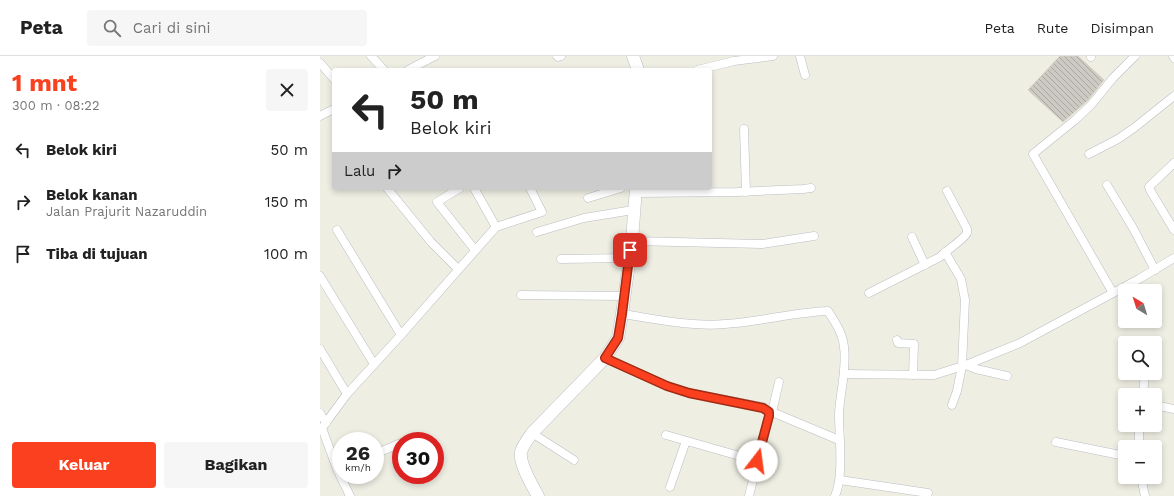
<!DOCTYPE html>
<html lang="id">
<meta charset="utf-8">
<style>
:root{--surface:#fff;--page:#f6f6f6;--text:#222;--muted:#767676;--line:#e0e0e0;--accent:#fa401e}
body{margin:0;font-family:"Work Sans",sans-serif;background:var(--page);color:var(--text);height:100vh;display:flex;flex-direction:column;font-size:15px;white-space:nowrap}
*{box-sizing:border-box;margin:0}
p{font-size:13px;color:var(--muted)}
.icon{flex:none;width:22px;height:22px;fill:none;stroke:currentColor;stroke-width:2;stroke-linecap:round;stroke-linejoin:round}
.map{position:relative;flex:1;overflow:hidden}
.details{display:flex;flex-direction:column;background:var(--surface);width:320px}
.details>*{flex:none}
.banner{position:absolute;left:12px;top:12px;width:380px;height:122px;border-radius:4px;box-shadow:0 2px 6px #0003;background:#fff;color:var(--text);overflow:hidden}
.needle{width:26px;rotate:322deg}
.tools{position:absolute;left:798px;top:228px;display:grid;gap:8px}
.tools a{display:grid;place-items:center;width:44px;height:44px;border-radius:4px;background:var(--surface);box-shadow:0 2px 6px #0003;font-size:20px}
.speed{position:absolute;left:12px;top:376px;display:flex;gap:8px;font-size:20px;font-weight:700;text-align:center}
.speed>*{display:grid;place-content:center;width:52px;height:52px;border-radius:50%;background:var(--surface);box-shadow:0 2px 6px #0003;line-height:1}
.speed small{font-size:10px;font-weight:400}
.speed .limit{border:6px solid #d22;background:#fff;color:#111}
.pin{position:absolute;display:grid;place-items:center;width:34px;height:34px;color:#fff;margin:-17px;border-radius:8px;box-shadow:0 2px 6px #0006}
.me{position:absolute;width:44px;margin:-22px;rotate:15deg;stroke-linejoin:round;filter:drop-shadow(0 0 3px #0008)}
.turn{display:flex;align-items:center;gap:14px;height:84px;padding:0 12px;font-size:18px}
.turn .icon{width:52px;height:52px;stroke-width:2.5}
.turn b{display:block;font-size:28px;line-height:34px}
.then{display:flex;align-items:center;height:38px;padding:0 12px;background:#0003;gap:8px;font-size:15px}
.round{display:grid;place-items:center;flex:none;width:42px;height:42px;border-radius:4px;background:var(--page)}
.summary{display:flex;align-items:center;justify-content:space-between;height:68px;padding:0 12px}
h1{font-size:24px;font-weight:700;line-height:30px;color:var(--accent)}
.button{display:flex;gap:8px;margin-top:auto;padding:8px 12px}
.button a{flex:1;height:46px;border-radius:4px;background:var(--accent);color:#fff;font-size:16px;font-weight:700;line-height:46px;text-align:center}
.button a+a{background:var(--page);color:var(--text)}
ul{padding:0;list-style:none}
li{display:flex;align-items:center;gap:12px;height:52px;padding:0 12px}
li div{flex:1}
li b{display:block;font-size:15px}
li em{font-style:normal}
header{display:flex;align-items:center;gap:24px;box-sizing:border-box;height:56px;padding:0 20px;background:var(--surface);border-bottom:1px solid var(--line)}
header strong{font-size:19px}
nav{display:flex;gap:22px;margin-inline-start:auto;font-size:14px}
.search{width:280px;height:36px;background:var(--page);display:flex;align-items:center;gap:10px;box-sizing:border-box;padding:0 14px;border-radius:4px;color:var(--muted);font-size:15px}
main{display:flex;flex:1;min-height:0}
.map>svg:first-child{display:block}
</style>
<header>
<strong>Peta</strong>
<div class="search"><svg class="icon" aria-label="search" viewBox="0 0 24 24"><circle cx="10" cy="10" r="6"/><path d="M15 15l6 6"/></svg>Cari di sini</div>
<nav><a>Peta</a><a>Rute</a><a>Disimpan</a></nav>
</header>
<main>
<section class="details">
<div class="summary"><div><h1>1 mnt</h1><p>300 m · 08:22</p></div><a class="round"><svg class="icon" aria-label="close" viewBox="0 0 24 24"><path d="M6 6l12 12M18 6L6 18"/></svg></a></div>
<ul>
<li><svg class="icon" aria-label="left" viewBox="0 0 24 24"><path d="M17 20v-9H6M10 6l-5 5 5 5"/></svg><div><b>Belok kiri</b></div><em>50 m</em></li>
<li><svg class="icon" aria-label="right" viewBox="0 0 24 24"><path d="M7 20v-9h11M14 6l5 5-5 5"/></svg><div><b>Belok kanan</b><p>Jalan Prajurit Nazaruddin</p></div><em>150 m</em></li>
<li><svg class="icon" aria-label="arrive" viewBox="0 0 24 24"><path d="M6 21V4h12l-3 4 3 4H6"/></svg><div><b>Tiba di tujuan</b></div><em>100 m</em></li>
</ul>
<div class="button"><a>Keluar</a><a>Bagikan</a></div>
</section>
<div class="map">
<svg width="854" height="440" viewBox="0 0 854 440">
<defs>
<pattern id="building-back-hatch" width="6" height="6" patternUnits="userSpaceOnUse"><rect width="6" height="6" fill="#cccac2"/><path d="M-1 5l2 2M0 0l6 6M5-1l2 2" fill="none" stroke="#a9a7a1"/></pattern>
</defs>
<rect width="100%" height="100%" fill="#efeee3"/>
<path fill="url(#building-back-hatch)" stroke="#d5d0c0" d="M740,0H758L784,24L767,45L743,66L708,34Z"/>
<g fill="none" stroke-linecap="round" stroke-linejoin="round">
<defs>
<g id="street">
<path d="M51,0L64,14"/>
<path d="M237,0L238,1L241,0"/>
<path d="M480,0L485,19"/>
<path d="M853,0L854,2"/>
<path d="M771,1V0"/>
<path d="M0,7L14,23"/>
<path d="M88,14L115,0"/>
<path d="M377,14L414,5L453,0"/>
<path d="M0,60L14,53"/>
<path d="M424,73L426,136"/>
<path d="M769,98L798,83L814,72L854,40"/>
<path d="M854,107L829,131L830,134L854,174"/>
<path d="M787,129L813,172L835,214"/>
<path d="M67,132L111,186L138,213"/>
<path d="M140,132L117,146L155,194"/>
<path d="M154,132L176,171"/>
<path d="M316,137L417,136L483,133L491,132"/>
<path d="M268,142L301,132"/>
<path d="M17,174L81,279"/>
<path d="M217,176L264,162L313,154"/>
<path d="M592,181L605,209"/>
<path d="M312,185L442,188L494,180"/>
<path d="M625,196L641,223L645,244L642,310L637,335L632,349"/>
<path d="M241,203L309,202"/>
<path d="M0,220L54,308"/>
<path d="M549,237L620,201C628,193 642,185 647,177V173L627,135"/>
<path d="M793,237L713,98L755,64L771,49L793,22L815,0"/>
<path d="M201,239L304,240"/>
<path d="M302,258C336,263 371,271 405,268C440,266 474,256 508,255C515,266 523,278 524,291C527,314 520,336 519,358C519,381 524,420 515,440"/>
<path d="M577,284L578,287L594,288L593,319"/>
<path d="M0,293L27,338"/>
<path d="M285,302L347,330L369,337L443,351L449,356V360L429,440"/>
<path d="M646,309L656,313L687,320"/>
<path d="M524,318L614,319L646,309L700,287L819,223L854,202"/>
<path d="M823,339L825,317"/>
<path d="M835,349L854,353"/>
<path d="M449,356H452L519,384"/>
<path d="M452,356L459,326"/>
<path d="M0,357L6,367"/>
<path d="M2,372L27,338L81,279L176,171L222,156L210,132"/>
<path d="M0,373L2,372L17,413L30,440"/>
<path d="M212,377L254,404"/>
<path d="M346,379L437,405"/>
<path d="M87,385L95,382"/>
<path d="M736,386L805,400"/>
<path d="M819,391V369"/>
<path d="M55,398L81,387"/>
<path d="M821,421L825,440"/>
<path d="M520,424L608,437"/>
<path d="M350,431L366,385"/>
</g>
<g id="secondary">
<path d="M313,0L318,14"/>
<path d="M218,440C212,429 199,408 201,396C203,389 208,383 212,377L285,302L298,282L302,258L312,185L316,132"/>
</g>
</defs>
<use href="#street" stroke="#bbbdc3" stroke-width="9"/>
<use href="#secondary" stroke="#bbbec6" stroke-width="13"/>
<use href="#street" stroke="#fff" stroke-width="8"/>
<use href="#secondary" stroke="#fff" stroke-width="12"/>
</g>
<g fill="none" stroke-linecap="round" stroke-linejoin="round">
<defs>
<path id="route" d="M310,194L302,258L298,282L285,302L347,330L369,337L443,352L449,356V360L437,405"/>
</defs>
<use href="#route" stroke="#a22a14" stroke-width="10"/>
<use href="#route" stroke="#fa401e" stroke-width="7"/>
</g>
</svg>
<div class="tools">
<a><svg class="needle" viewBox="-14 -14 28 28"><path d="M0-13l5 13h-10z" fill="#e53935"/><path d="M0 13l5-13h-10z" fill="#767676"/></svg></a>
<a><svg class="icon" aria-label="search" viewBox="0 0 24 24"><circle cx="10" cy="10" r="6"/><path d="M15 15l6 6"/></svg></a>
<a>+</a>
<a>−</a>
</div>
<div class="speed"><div>26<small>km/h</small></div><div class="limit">30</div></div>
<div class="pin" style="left:310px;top:194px;background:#d93025"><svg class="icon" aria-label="arrive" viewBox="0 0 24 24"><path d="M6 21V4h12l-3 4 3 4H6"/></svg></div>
<svg class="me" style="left:437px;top:405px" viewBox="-20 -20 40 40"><circle r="19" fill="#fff"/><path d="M0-13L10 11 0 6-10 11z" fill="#fa401e"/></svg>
<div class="banner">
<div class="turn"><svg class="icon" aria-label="left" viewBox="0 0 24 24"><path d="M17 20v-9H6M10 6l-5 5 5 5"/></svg><div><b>50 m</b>Belok kiri</div></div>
<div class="then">Lalu<svg class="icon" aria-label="right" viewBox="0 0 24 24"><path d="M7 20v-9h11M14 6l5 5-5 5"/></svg></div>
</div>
</div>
</main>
